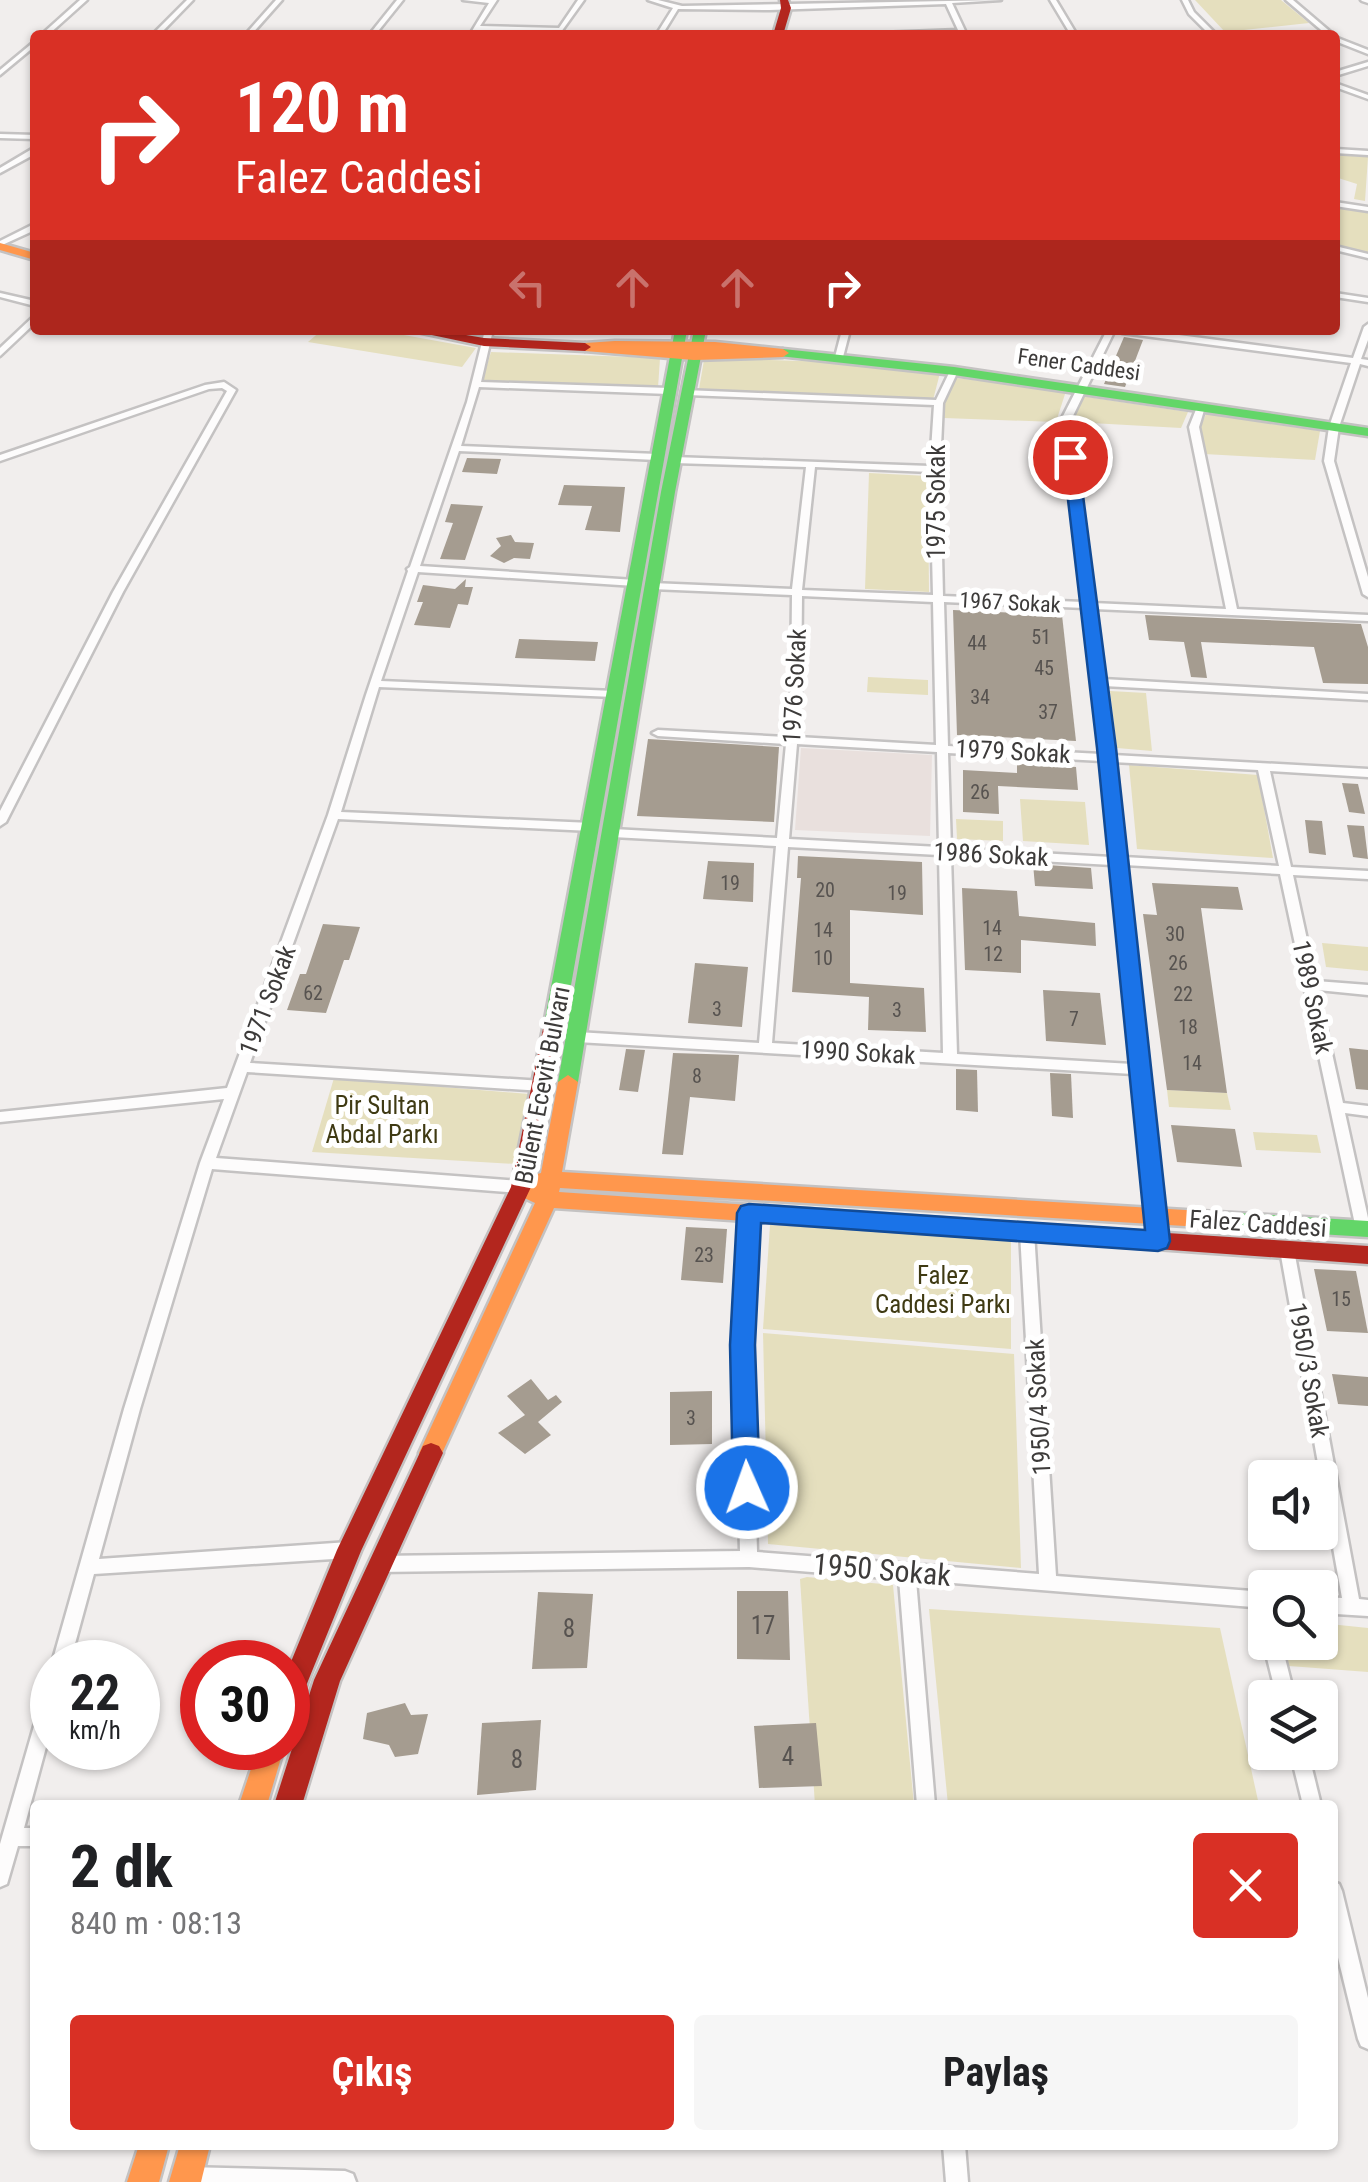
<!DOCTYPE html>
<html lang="tr">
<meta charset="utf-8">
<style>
:root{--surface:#fff;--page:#f6f6f6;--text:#202124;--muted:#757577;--accent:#d93025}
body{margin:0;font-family:"Roboto Condensed",sans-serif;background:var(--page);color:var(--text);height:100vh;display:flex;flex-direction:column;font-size:38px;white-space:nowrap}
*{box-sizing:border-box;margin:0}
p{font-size:32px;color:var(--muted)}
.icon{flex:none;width:55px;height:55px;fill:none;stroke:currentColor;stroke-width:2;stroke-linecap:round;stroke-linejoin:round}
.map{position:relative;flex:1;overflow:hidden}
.side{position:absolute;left:30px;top:1800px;width:1308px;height:350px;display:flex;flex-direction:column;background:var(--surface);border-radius:10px;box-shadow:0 2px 8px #0004}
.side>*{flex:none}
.hud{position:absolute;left:30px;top:30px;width:1310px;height:305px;border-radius:10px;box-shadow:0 2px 8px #0004;background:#d93025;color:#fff;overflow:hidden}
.tools{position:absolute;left:1248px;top:1460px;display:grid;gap:20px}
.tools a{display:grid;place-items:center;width:90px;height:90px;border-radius:10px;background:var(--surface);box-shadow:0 2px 8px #0004;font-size:50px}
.speed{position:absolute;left:30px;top:1640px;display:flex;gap:20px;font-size:50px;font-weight:700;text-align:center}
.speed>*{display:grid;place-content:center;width:130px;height:130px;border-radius:50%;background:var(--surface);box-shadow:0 2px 8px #0004;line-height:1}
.speed small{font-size:25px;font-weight:400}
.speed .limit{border:15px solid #d22;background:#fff;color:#111}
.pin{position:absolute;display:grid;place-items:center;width:85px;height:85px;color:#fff;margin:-42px;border:5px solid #fff;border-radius:50%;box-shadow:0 2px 10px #0007}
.me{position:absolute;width:110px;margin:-55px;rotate:358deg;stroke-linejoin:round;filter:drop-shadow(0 0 8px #0008)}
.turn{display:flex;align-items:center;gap:35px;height:210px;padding:0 40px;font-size:45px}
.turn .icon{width:130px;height:130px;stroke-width:2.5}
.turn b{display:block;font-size:70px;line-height:85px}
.lanes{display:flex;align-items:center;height:95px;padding:0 40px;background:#0003;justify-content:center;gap:50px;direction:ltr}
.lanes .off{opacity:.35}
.round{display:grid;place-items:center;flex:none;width:105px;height:105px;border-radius:10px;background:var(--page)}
.summary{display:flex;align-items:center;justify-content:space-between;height:170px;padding:0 40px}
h1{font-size:60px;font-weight:700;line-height:75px}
.primary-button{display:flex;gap:20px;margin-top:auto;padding:20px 40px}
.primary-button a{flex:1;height:115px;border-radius:10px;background:var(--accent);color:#fff;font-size:40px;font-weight:700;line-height:115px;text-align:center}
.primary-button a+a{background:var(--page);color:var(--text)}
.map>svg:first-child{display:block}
</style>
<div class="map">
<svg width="1368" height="2182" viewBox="0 0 1368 2182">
<rect width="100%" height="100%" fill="#f1eeed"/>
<path fill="#e9e0dd" d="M801,748L932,755L930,836L795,830Z"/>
<g fill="#e5dfbe">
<path d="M1195,0H1281L1309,23L1225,32Z"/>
<path d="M1335,155L1368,157L1365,201L1354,199L1357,184L1335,177Z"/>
<path d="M1335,207L1368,211V253L1335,245Z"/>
<path d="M322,330H376L476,348L462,367L308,342Z"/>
<path d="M491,352L660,358L658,388L482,381Z"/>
<path d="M709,358L864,363L940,373L933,400L699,389L704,360Z"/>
<path d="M956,378L1066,391L1056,422L944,418L945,403Z"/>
<path d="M1081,396L1188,412L1181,428L1073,422Z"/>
<path d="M1206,414L1320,431L1315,460L1204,454L1200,428Z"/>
<path d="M869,473L928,476L929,592L865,589Z"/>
<path d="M868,677L928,680V695L867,692Z"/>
<path d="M1110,691L1146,693L1152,751L1117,748Z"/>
<path d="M1129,765L1258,775L1273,858L1137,849Z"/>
<path d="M1020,799L1085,802L1089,845L1023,841Z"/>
<path d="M956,819L1003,821V841L957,839Z"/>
<path d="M1322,943L1368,947V971L1326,967Z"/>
<path d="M334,1078L529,1094L516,1164L312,1152Z"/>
<path d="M1167,1090L1227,1093L1231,1110L1169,1107Z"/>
<path d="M1253,1132L1317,1135L1321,1153L1256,1150Z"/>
<path d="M770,1225L1011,1238V1349L763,1329Z"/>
<path d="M763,1333L1014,1354L1021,1568L768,1544Z"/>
<path d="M807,1577L893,1585L914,1805H815L800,1579Z"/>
<path d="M929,1609L1220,1628L1259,1805H948Z"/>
<path d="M1320,1623L1368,1628V1672L1289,1666L1282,1643L1320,1642Z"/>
</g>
<g fill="#a59c90">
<path d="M1124,337L1143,340L1125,387L1104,384Z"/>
<path d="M467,458L501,459L497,474L462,472Z"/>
<path d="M564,485L625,487L620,532L585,530L592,506L558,505Z"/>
<path d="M451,504L483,506L465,560L440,559L453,523L445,522Z"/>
<path d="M511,535L515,542L534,543L530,559L514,558L504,563L490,556L501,546L496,538Z"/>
<path d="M466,579L465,587H473L468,605L458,604L450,628L414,625L423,602H417L423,585L455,589Z"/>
<path d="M953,610L1062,615L1076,741L957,735Z"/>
<path d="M1145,615L1361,624L1368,647V684L1323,683L1314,647L1201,642L1207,678L1191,677L1184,642L1149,640Z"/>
<path d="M519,639L598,642L595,661L515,658Z"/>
<path d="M648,739L779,747L774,822L637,816Z"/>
<path d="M1017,763L1076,767L1078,790L998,786L999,814L963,812V770L1017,773Z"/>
<path d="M1342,783L1358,784L1365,814L1349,812Z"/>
<path d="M1305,820L1322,821L1326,855L1309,853Z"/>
<path d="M1347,825L1364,826L1368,859L1353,857Z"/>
<path d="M798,856L922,862L923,915L850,910V983L924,988L926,1032L868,1030L869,997L792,992L801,878H797Z"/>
<path d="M708,861L754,863L753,902L703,899Z"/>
<path d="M1033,864L1091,868L1093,889L1035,886Z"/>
<path d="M1152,883L1238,887L1243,910L1201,908L1227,1093L1167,1090L1143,914L1157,915Z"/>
<path d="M962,888L1017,891L1019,916L1095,923L1096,946L1021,940V973L965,970Z"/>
<path d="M323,924L360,927L349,960H344L326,1013L287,1010L300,974H306Z"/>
<path d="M695,963L748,967L742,1027L688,1023Z"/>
<path d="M1043,990L1100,993L1106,1045L1046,1041Z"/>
<path d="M1349,1048L1368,1050V1090L1356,1089Z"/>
<path d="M626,1049L645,1050L638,1092L619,1090Z"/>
<path d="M673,1053L739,1055L735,1101L690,1097L683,1155L662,1154Z"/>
<path d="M956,1069L977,1070L978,1112L956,1110Z"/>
<path d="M1050,1073L1071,1074L1073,1118L1052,1116Z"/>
<path d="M1171,1125L1235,1129L1242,1167L1177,1162Z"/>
<path d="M686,1227L727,1229L723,1283L681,1280Z"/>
<path d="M1314,1269L1356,1271L1368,1333L1327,1331Z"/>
<path d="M1332,1374L1368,1377V1406L1338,1404Z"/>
<path d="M531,1379L548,1400L556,1395L562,1402L538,1422L551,1435L525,1454L498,1433L525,1415L507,1396Z"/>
<path d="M712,1391V1444L670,1445V1392Z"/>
<path d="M737,1591H788L790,1660L737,1659Z"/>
<path d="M538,1592L593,1594L587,1668L532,1669Z"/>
<path d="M405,1703L411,1715L428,1714L418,1754L395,1757L389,1745L363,1739L367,1713Z"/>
<path d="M541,1720L536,1790L477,1795L482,1723Z"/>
<path d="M816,1723L822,1786L759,1788L754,1726Z"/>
</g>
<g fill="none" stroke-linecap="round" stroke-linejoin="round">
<defs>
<g id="street">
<path d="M80,0H87L48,35H41Z"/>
<path d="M187,0H193L159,35H152Z"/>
<path d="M276,0H282L251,35H245Z"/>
<path d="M397,0H403L375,35H369Z"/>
<path d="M463,0H497L480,26L559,28L578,0H584L561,32L472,31L489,3Z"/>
<path d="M648,0H658L682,6L1001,0L952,3L967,35H877L880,33L958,30L946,4L770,10L678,9L662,35H656L673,8Z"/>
<path d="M1050,0H1056L1077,35H1071Z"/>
<path d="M1182,0H1188L1194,12L1217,35H1210L1189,14Z"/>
<path d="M1286,0H1293L1334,35H1327Z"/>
<path d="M1361,0H1368V3L1362,1Z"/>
<path d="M1335,37L1368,50V54L1335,41Z"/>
<path d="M35,41V46L0,75V70Z"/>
<path d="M1368,62V66L1335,76V72Z"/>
<path d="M1335,83L1368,95V99L1335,87Z"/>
<path d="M0,134L35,135V139L0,138Z"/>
<path d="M32,149H35V154L0,173V168Z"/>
<path d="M1335,149L1368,151V155L1335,153Z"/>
<path d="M1335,202L1368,207V211L1335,206Z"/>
<path d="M32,225H35V230L0,246V241Z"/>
<path d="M1335,246L1368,254V258L1335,250Z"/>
<path d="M0,293L35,301V306L0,297Z"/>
<path d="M1335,293L1368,298V302L1335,297Z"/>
<path d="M35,315V323L0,356V348Z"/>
<path d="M1368,324V340L1361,359L1368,360V366L1360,364L1339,427L1334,461L1368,577V597L1363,594L1324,461L1329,427L1351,363L1122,333L1118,330H1141L1353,358L1364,327Z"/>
<path d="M485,330H493L481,382L669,388L673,391L669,394L479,387L461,446L657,454L662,457L657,460L459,451L420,566L635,580L640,583L635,586L418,572L381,681L614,691L619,694L614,697L379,687L341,812L591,823L597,827L591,831L338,819L250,1063L543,1081L550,1086L543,1091L247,1072L216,1158L521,1181L526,1183L528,1187L526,1191L521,1193L212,1169L140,1409L99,1559L349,1542L355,1545L357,1550L355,1555L349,1558L94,1574L70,1662L52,1663L124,1409L200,1163L224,1099L0,1122V1112L227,1088L328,815L366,695L408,571L407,569L410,567L467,402Z"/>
<path d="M842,330H850L843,357L839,360L835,357Z"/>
<path d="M1107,330H1115L1071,420L1093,603L1226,609L1189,427L1197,407L1201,404L1205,407L1199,427L1237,609L1368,615V621L1094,609L1103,679L1368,694V700L1104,686L1113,755L1368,769V777L1270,771L1291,867L1368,871V879L1293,875L1316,981L1368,985V995L1318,990L1343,1103L1368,1106V1116L1345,1113L1368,1218V1233H1358L1356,1229L1280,874L1125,865L1162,1216L1160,1220H1150L1148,1216L1133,1074L577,1042L570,1037L577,1032L759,1043L776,846L613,837L607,833L613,829L777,838L786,744L658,736L652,733L658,730L786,737L791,691L792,595L652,589L647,586L652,583L792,589L806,467L674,463L669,460L674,457L930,466L934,405L687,395L683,392L684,390L936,400L950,371L957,369L958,371L943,403L940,469L943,596L1083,602L1061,420ZM815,467L930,472L933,595L802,590ZM802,596L933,602L936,745L798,737L801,691ZM944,602L1084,608L1101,754L948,746ZM797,744L937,752L939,847L789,839ZM948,753L1102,761L1111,857L951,848ZM1113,762L1258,770L1279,866L1124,857ZM788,847L939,855L943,1053L772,1043ZM951,856L1112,865L1132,1064L957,1054Z"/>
<path d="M224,382L236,390L123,592L6,822L0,826V811L113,592L227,391L222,388L209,389L0,461V455L205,385Z"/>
<path d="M749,1207L754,1209L756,1213L751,1345L757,1552L1039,1574L1020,1232L1022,1228H1032L1034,1232L1056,1576L1265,1592V1608L916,1580L935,1805H917L899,1579L749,1567L378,1572L372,1569L369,1564L372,1559L378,1556L740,1551L735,1345L742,1213L744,1209Z"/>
<path d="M1287,1244L1292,1246L1294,1250L1359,1599L1368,1600V1616L1320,1613V1597L1342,1598L1280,1250L1282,1246Z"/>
<path d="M1265,1638V1642H1281L1295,1698H1277L1263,1642Z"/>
<path d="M52,1686V1725L24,1828H35V1846H18L7,1884L0,1887V1844L43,1695L46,1689Z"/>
<path d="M1290,1752H1308L1321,1805H1303Z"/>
<path d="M1332,1882L1339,1884L1342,1891L1368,1998V2049L1361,2046L1358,2039L1332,1933Z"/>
<path d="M943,2145H965L968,2182H946Z"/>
<path d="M186,2167L345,2171L353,2174L356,2182H177L175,2178L178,2170Z"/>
</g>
<g id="fast">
<path d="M675,330H687L565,1019L555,1026L545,1019Z"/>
<path d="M694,330H706L675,492L578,1082L568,1089L558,1082L661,492Z"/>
<path d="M783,349L954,367L1368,428V436L954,375L779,356V350Z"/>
<path d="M1218,1212L1368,1221V1237L1218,1228L1210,1226L1207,1220L1210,1214Z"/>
</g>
<g id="slow">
<path d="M0,243L35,253V260L0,250Z"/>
<path d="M615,341L715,342L783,349L789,353L783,357L694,360L585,351L579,347L585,343Z"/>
<path d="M568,1075L578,1082L562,1172L1218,1212L1226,1214L1229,1220L1226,1226L1218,1228L560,1188L559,1192L1058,1226L1066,1228L1069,1234L1066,1240L1058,1242L554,1208L439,1460L431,1463L423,1460L419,1453L535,1203L514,1193L511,1187L514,1181H527L530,1176L541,1173L558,1082Z"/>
<path d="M258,1748H284L267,1805H239Z"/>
<path d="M139,2145H169L159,2182H127Z"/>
<path d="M180,2145H210L201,2182H169Z"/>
</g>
<g id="jam">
<path d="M780,0H788L791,8L783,35H773L781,8Z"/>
<path d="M408,330H436L484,338L585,343L591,347L585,351L484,346Z"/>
<path d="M555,1012L565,1019L531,1187L361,1551L297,1708L288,1712V1669L337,1550L511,1187L545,1019Z"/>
<path d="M1058,1226L1368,1246V1264L1058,1242L1050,1240L1047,1234L1050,1228Z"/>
<path d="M431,1443L439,1446L443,1453L340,1681L302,1805H274L314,1680L423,1446Z"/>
</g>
</defs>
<use href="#street" stroke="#c4c2c2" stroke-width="5"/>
<use href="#fast" stroke="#c4c2c2" stroke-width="5"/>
<use href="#slow" stroke="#c4c2c2" stroke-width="5"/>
<use href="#jam" stroke="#c4c2c2" stroke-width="5"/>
<use href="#street" fill="#fdfcfc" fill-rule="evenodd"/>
<use href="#fast" fill="#63d668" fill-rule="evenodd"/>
<use href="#slow" fill="#ff974d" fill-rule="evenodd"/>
<use href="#jam" fill="#b3261e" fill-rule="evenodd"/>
</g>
<path fill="#1a73e8" stroke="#114b97" stroke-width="2.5" d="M1070,453L1078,457L1116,748L1170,1241L1167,1248L1158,1251L761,1223L755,1345L760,1488L756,1496L747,1500L737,1496L733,1488L730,1345L737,1213L741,1206L749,1204L1145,1230L1097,748L1063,457Z"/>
<g text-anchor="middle" stroke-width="10" stroke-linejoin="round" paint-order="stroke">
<g font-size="20" fill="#575350">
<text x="1041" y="644">51</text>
<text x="977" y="650">44</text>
<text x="1044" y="675">45</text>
<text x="980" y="704">34</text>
<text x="1048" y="719">37</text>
<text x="980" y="799">26</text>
<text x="730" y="890">19</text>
<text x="825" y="897">20</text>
<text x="897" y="900">19</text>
<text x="992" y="935">14</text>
<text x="823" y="937">14</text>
<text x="1175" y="941">30</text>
<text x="993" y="961">12</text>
<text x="823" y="965">10</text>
<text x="1178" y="970">26</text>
<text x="313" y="1000">62</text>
<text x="1183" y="1001">22</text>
<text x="717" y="1016">3</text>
<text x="897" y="1017">3</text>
<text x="1074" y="1026">7</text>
<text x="1188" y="1034">18</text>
<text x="1192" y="1070">14</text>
<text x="697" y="1083">8</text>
<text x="704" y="1262">23</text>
<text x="1341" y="1306">15</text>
<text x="691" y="1425">3</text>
</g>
<g font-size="22" fill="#3d3b3a" stroke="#fff">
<text transform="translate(1079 364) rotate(8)" y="8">Fener Caddesi</text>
<text transform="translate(1010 602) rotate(3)" y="8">1967 Sokak</text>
</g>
<g font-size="25" fill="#3d3b3a" stroke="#fff">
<text transform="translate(936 502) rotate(-90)" y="9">1975 Sokak</text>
<text transform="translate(794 686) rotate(-87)" y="9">1976 Sokak</text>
<text transform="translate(1013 751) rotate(3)" y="9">1979 Sokak</text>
<text transform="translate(991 854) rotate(3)" y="9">1986 Sokak</text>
<text transform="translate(1313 997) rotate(78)" y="9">1989 Sokak</text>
<text transform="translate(267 1000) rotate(-69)" y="9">1971 Sokak</text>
<text transform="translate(858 1052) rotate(3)" y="9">1990 Sokak</text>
<text transform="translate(542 1085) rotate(-79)" y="9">Bülent Ecevit Bulvarı</text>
<text transform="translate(1258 1223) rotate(4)" y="9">Falez Caddesi</text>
<text transform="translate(1309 1370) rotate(80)" y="9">1950/3 Sokak</text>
<text transform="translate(1038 1407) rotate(-93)" y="9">1950/4 Sokak</text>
</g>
<g font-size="25" fill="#3f3a13" stroke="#fff">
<text x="382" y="1114">Pir Sultan<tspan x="382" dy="29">Abdal Parkı</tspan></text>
<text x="943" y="1284">Falez<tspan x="943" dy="29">Caddesi Parkı</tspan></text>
</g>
<g font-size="25" fill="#575350">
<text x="763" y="1634">17</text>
<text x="569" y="1637">8</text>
<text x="788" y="1765">4</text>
<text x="517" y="1768">8</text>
</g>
<g font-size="30" fill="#3d3b3a" stroke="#fff">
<text transform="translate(882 1570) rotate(5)" y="10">1950 Sokak</text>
</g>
</g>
</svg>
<div class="tools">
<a><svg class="icon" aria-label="sound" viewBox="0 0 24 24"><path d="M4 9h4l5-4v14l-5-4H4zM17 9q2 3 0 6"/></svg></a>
<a><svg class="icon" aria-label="search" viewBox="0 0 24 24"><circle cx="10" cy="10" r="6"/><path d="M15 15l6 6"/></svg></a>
<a><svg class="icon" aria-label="layers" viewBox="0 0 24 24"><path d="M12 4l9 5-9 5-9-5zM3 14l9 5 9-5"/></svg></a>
</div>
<div class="speed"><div>22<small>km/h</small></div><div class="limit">30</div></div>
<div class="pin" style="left:1070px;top:457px;background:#d93025"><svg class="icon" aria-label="arrive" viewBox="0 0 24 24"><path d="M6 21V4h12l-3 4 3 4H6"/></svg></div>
<svg class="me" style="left:747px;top:1488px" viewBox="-20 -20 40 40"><circle r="17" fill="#1a73e8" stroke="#fff" stroke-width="3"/><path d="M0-11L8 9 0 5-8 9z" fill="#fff"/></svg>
<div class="hud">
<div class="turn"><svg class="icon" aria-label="right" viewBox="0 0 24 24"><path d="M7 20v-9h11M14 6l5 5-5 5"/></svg><div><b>120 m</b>Falez Caddesi</div></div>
<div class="lanes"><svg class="icon off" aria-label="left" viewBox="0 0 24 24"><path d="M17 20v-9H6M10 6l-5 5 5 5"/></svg><svg class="icon off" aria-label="ahead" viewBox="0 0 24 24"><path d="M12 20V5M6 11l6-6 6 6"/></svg><svg class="icon off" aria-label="ahead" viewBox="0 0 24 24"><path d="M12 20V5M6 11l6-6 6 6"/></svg><svg class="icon" aria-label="right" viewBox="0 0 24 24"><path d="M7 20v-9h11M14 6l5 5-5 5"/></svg></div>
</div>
<section class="side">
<div class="summary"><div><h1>2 dk</h1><p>840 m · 08:13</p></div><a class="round" style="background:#d93025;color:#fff"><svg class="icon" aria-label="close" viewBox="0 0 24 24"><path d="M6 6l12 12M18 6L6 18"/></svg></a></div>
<div class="primary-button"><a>Çıkış</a><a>Paylaş</a></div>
</section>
</div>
